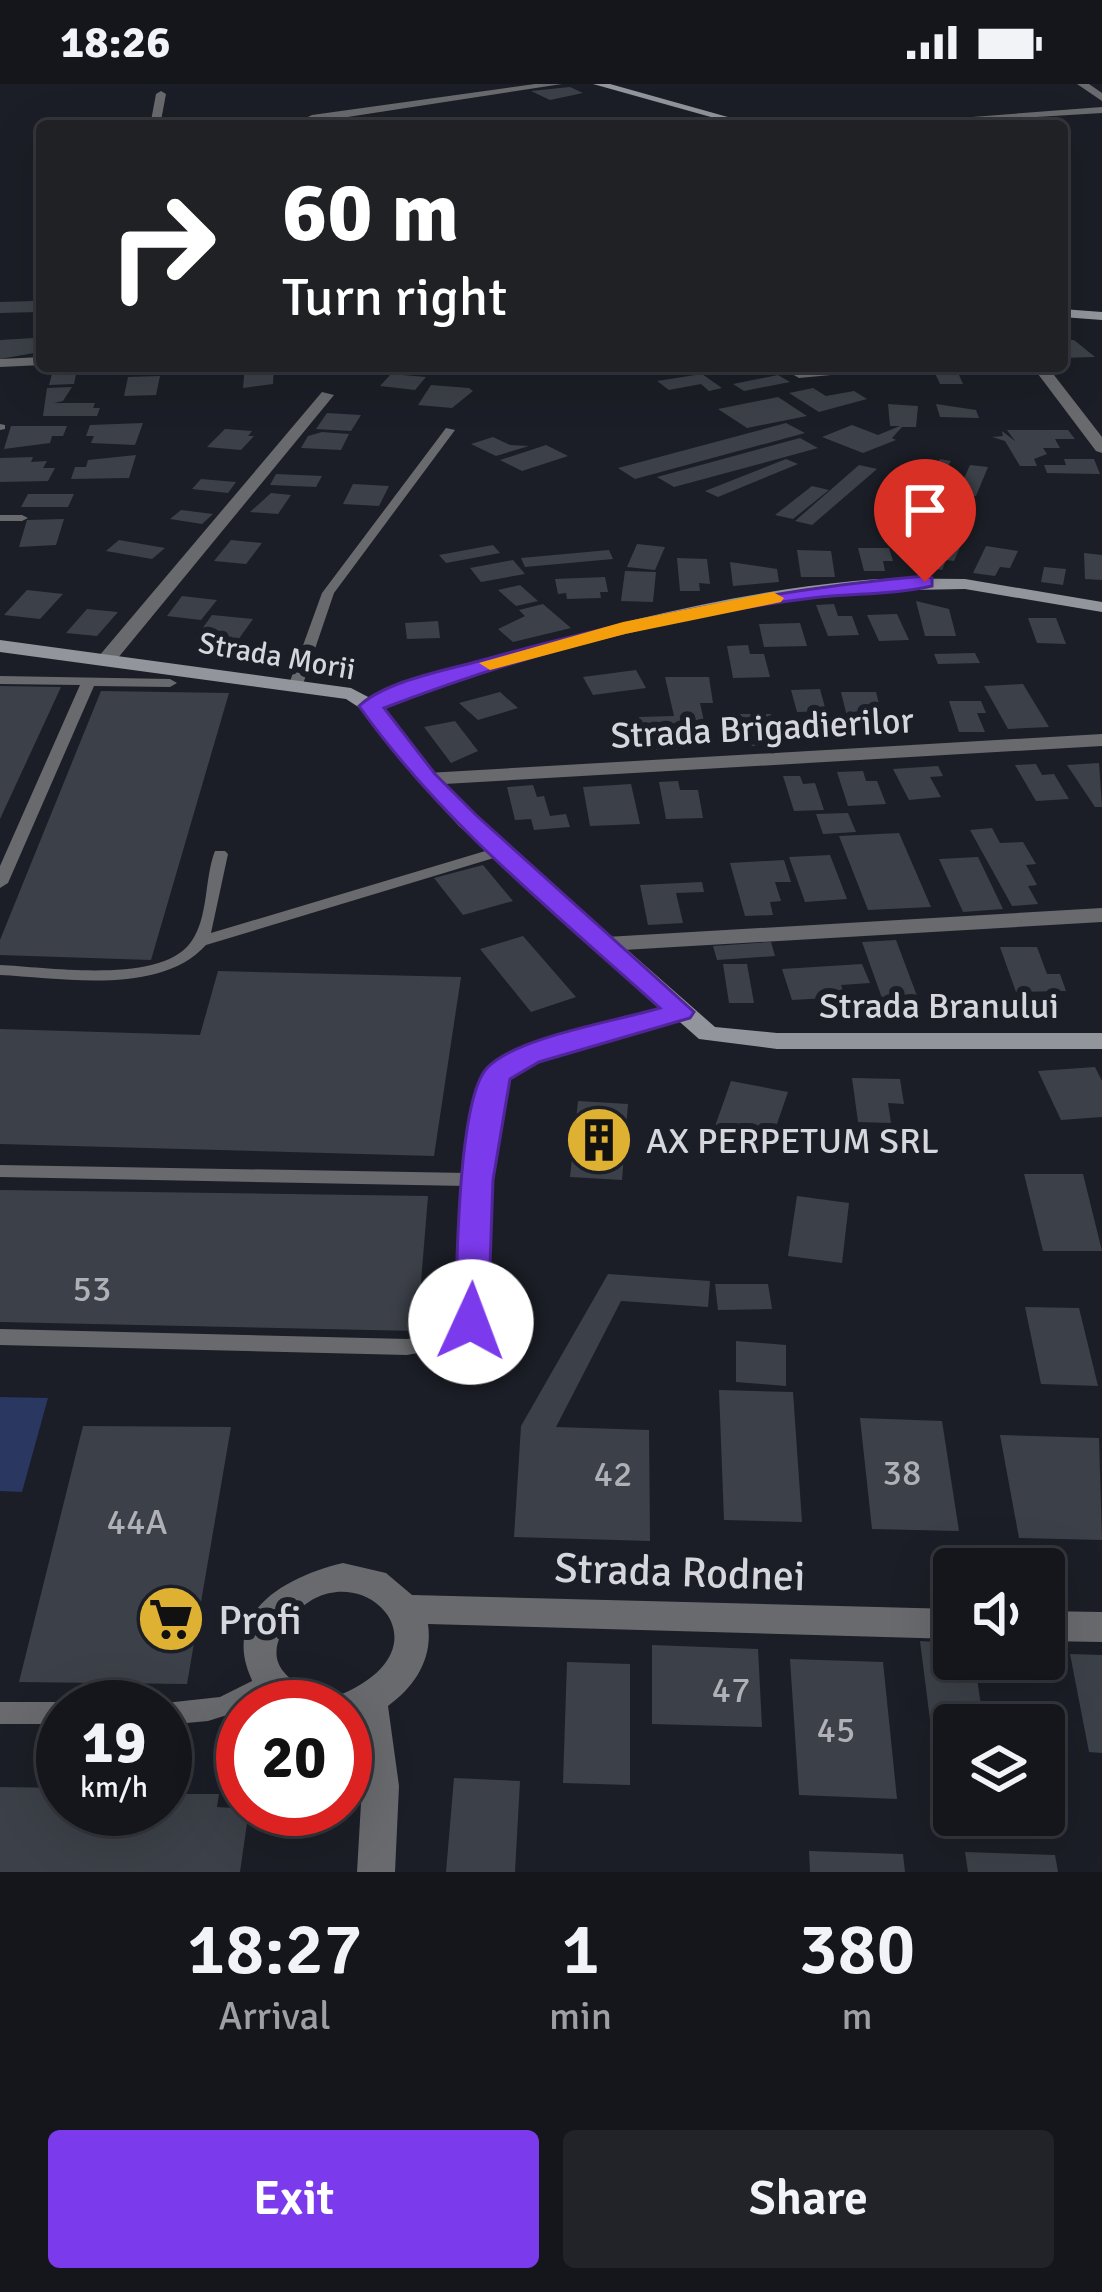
<!DOCTYPE html>
<style>
:root{--surface:#14161c;--page:#212329;--text:#f1f3f6;--muted:#9d9fa3;--line:#33353b;--accent:#7c3aed}
body{margin:0;font-family:Signika,sans-serif;background:var(--page);color:var(--text);height:100vh;display:flex;flex-direction:column;font-size:45px;white-space:nowrap}
*{box-sizing:border-box;margin:0}
p{font-size:39px;color:var(--muted)}
.icon{flex:none;width:66px;height:66px;fill:none;stroke:currentColor;stroke-width:2;stroke-linecap:round;stroke-linejoin:round}
.map{position:relative;height:1788px;overflow:hidden}
.side{display:flex;flex-direction:column;background:var(--surface);flex:1}
.side>*{flex:none}
.guide{position:absolute;left:36px;top:36px;width:1032px;height:252px;border-radius:12px;box-shadow:0 12px 48px #0002,0 0 0 3px var(--line);background:#202124;color:#fff;overflow:hidden}
.fabs{position:absolute;left:933px;top:1464px;display:grid;gap:24px}
.fabs a{display:grid;place-items:center;width:132px;height:132px;border-radius:12px;background:var(--surface);box-shadow:0 12px 48px #0002,0 0 0 3px var(--line);font-size:60px}
.speed{position:absolute;left:36px;top:1596px;display:flex;gap:24px;font-size:60px;font-weight:700;text-align:center}
.speed>*{display:grid;place-content:center;width:156px;height:156px;border-radius:50%;background:var(--surface);box-shadow:0 12px 48px #0002,0 0 0 3px var(--line);line-height:1}
.speed small{font-size:30px;font-weight:400}
.speed .limit{border:18px solid #d22;background:#fff;color:#111}
.pin{position:absolute;display:grid;place-items:center;width:102px;height:102px;color:#fff;margin:-123px -51px;border-radius:50% 50% 50% 0;rotate:-45deg;box-shadow:0 0 12px #0007}
.pin .icon{rotate:45deg}
.me{position:absolute;width:132px;margin:-66px;rotate:2deg;stroke-linejoin:round;filter:drop-shadow(0 0 9px #0008)}
.turn{display:flex;align-items:center;gap:42px;height:252px;padding:0 48px;font-size:54px}
.turn .icon{width:156px;height:156px;stroke-width:2.5}
.turn b{display:block;font-size:84px;line-height:102px}
.eta{display:flex;justify-content:space-evenly;align-items:center;height:204px;text-align:center}
.eta b{font-size:72px;font-weight:600;line-height:84px}
.primary-button{display:flex;gap:24px;margin-top:auto;padding:24px 48px}
.primary-button a{flex:1;height:138px;border-radius:12px;background:var(--accent);color:#fff;font-size:48px;font-weight:600;line-height:138px;text-align:center}
.primary-button a+a{background:var(--page);color:var(--text)}
.status{display:flex;justify-content:space-between;align-items:center;height:84px;padding:0 60px;background:var(--surface);direction:ltr}
.status svg{height:33px;fill:currentColor}
.map>svg:first-child{display:block}
</style>
<div class="status"><b>18:26</b><svg viewBox="0 0 49 12"><path d="M0 12V9h3v3zM5 12V6h3v6zM10 12V3h3v9zM15 12V0h3v12zM26 1h20v11H26zM47 4h2v5h-2z"/></svg></div>
<div class="map">
<svg width="1102" height="1788" viewBox="0 0 1102 1788">
<rect width="100%" height="100%" fill="#1b1e26"/>
<path fill="#293761" d="M0,1313L48,1314L22,1408L0,1407Z"/>
<g fill="#3c4048">
<path d="M570,3L583,9L550,16L531,7Z"/>
<path d="M33,217L38,228L0,229V218Z"/>
<path d="M34,254L33,259H41L40,268L0,275V256Z"/>
<path d="M1062,256H1074L1095,273L1062,274L1066,267Z"/>
<path d="M245,282H274L273,300L243,304Z"/>
<path d="M956,284L963,300H940L933,285Z"/>
<path d="M77,285L74,300L49,301L53,286Z"/>
<path d="M391,290L426,293L415,306L380,302Z"/>
<path d="M702,290L722,304L709,307L701,300L669,306L657,297Z"/>
<path d="M778,291L790,298L744,307L733,300Z"/>
<path d="M160,292L156,311L124,312L128,293Z"/>
<path d="M431,301L469,304L473,307L452,324L418,321Z"/>
<path d="M72,303L63,317L54,319H95L93,324H100L97,332H43L47,304Z"/>
<path d="M813,304L826,312L854,307L867,315L819,328L789,309Z"/>
<path d="M778,313L807,332L747,344L718,325Z"/>
<path d="M888,320L918,322L916,343H902L892,354L896,356L863,369L822,353L852,341L878,351L900,342H890Z"/>
<path d="M936,320L976,326L979,334L940,333Z"/>
<path d="M327,329L361,331L351,347L316,345Z"/>
<path d="M143,339L135,361L91,359L94,352H86L90,341Z"/>
<path d="M786,339L805,349L635,395L618,384Z"/>
<path d="M11,342H67L63,352H52L50,359L4,365Z"/>
<path d="M225,345L252,347L248,352H254L241,366L207,363Z"/>
<path d="M1007,346H1068L1075,355H1055L1060,364H1043L1047,370L1034,375L1037,382H1020L1005,357L992,353L1003,352L1002,347L1015,357Z"/>
<path d="M322,348L349,350L341,366L301,364L308,352Z"/>
<path d="M493,353L510,361L529,362L496,372L471,360Z"/>
<path d="M800,354L818,364L674,403L657,393Z"/>
<path d="M546,361L568,372L522,387L500,376Z"/>
<path d="M136,371L129,394L71,395L75,383H86L88,376Z"/>
<path d="M33,373L31,378L47,377L43,384H55L48,397L0,398V374Z"/>
<path d="M786,375L798,380L718,413L705,407Z"/>
<path d="M940,375L951,377L933,405L922,403Z"/>
<path d="M1064,375H1094L1100,390L1047,389L1044,381H1066Z"/>
<path d="M859,381L877,385L812,441L795,437Z"/>
<path d="M970,381L988,383L976,412L957,410Z"/>
<path d="M276,390L322,392L316,403L270,401Z"/>
<path d="M201,395L236,398L228,409L192,405Z"/>
<path d="M353,400L389,402L379,422L343,420Z"/>
<path d="M812,402L829,406L793,435L775,431Z"/>
<path d="M919,406L930,408L910,442L896,440Z"/>
<path d="M271,409L291,411L278,430L250,428Z"/>
<path d="M28,410H74L68,423H21Z"/>
<path d="M181,426L213,430L202,440L170,435Z"/>
<path d="M64,435L56,461L19,463L27,436Z"/>
<path d="M916,445L934,448L921,467L903,464Z"/>
<path d="M119,456L165,464L152,475L106,467Z"/>
<path d="M231,456L262,459L246,480L214,477Z"/>
<path d="M933,457L961,461L954,477L946,476L942,486L922,483Z"/>
<path d="M637,460L665,463L655,486L627,483Z"/>
<path d="M493,461L500,469L446,479L439,471Z"/>
<path d="M986,462L1018,467L1010,484L1000,483L995,492L973,489Z"/>
<path d="M858,464H889L893,477H883L885,487H864Z"/>
<path d="M609,466L613,475L525,483L521,474Z"/>
<path d="M797,466L831,467L835,493H801Z"/>
<path d="M1084,469L1102,471V496L1085,495Z"/>
<path d="M677,474L707,475L710,500L699,499L700,507H680Z"/>
<path d="M513,476L525,490L481,498L470,484Z"/>
<path d="M730,478L777,485L779,498L733,502Z"/>
<path d="M1044,483L1066,485L1063,501L1041,498Z"/>
<path d="M625,487L656,488L653,518L621,517Z"/>
<path d="M605,493L608,508H600L601,514L567,515L566,509L558,510L555,495Z"/>
<path d="M520,501L538,517L516,522L498,506Z"/>
<path d="M27,506L63,510L40,535L4,531Z"/>
<path d="M182,512L217,516L201,536L167,532Z"/>
<path d="M916,517L949,525L956,552H925Z"/>
<path d="M543,520L571,544L513,558L498,545L525,532L519,526Z"/>
<path d="M834,520L838,532H852L859,551L828,552L816,521Z"/>
<path d="M87,525L118,528L97,552L66,549Z"/>
<path d="M897,530L909,556L879,557L867,531Z"/>
<path d="M212,531L253,535L238,556L195,555Z"/>
<path d="M1028,534H1056L1066,560L1037,559Z"/>
<path d="M438,537L440,554L407,555L405,539Z"/>
<path d="M800,539L807,562L764,563L759,540Z"/>
<path d="M748,561L750,570H764L770,593L733,594L727,562Z"/>
<path d="M975,569L980,579L938,580L934,570Z"/>
<path d="M636,586L646,604L593,611L583,593Z"/>
<path d="M665,593H709L713,619H700L708,656L692,657L694,665L656,666L654,653L642,654L639,633L674,632Z"/>
<path d="M1023,600L1049,643L1008,645L984,602Z"/>
<path d="M0,602L61,603L0,735Z"/>
<path d="M820,605L826,627L797,628L791,606Z"/>
<path d="M101,607L229,609L151,876L0,871V856Z"/>
<path d="M500,608L518,624L478,636L459,619Z"/>
<path d="M841,608H876L884,640H873L876,653H852Z"/>
<path d="M949,617H981L986,629H977L985,648H959Z"/>
<path d="M740,630H771L779,662H748Z"/>
<path d="M455,637L478,667L451,679L424,643Z"/>
<path d="M1099,679L1102,723H1095L1067,681Z"/>
<path d="M1036,680L1042,691L1054,690L1069,715L1036,717L1015,681Z"/>
<path d="M938,682L943,692L930,693L941,713L909,716L893,685Z"/>
<path d="M863,687L866,697H877L886,720L848,722L837,688Z"/>
<path d="M783,692H800L803,700L815,699L824,726L794,727Z"/>
<path d="M678,697L680,706H698L703,734L666,735L659,698Z"/>
<path d="M631,700L640,740L590,742L583,703Z"/>
<path d="M533,701L537,713L544,712L550,732L566,730L570,743L534,746L531,735L515,736L507,703Z"/>
<path d="M848,729L856,748L823,750L816,730Z"/>
<path d="M992,744L1000,759L1023,758L1036,780L1026,781L1037,801L1028,802L1038,820L1012,822L970,746Z"/>
<path d="M899,749L931,823L868,826L839,752Z"/>
<path d="M830,771L847,815L805,818L789,773Z"/>
<path d="M978,773L1003,825L963,828L939,775Z"/>
<path d="M784,776L791,798H775L781,817L770,818L773,831L745,832L730,779Z"/>
<path d="M483,781L513,817L463,831L434,794Z"/>
<path d="M702,798L704,808L676,809L683,839L648,841L640,801Z"/>
<path d="M523,852L576,913L531,928L480,865Z"/>
<path d="M896,856L917,912L882,914L862,858Z"/>
<path d="M771,858L775,872L717,876L713,862Z"/>
<path d="M1000,863H1037L1047,890H1060L1066,907L1016,908Z"/>
<path d="M723,880H747L754,919H729Z"/>
<path d="M862,880L870,899L841,901L845,913L792,916L782,885Z"/>
<path d="M218,887L461,893L434,1072L0,1060V945L200,951Z"/>
<path d="M1095,983L1102,997V1033L1061,1036L1038,987Z"/>
<path d="M852,994L900,995L904,1020L888,1019L891,1039L858,1038Z"/>
<path d="M731,997L788,1008L771,1057L714,1045Z"/>
<path d="M578,1017L628,1020L622,1096L570,1093Z"/>
<path d="M1024,1090H1083L1102,1167H1043Z"/>
<path d="M0,1106L428,1112L417,1247L0,1238Z"/>
<path d="M797,1112L849,1119L842,1179L788,1172Z"/>
<path d="M608,1190L710,1197L708,1223L621,1217L556,1343L649,1346L650,1457L514,1453L521,1342Z"/>
<path d="M715,1200H768L772,1225L718,1226Z"/>
<path d="M1025,1223L1079,1224L1098,1302L1041,1300Z"/>
<path d="M736,1257L786,1261V1302L736,1298Z"/>
<path d="M719,1306L793,1308L802,1438L724,1436Z"/>
<path d="M860,1334L942,1337L959,1447L872,1445Z"/>
<path d="M83,1342L231,1343L187,1600L19,1598Z"/>
<path d="M1000,1351L1099,1354L1102,1456L1019,1454Z"/>
<path d="M920,1557L954,1559V1575H974L984,1641H954V1700L938,1699Z"/>
<path d="M652,1561L758,1565L762,1643L652,1640Z"/>
<path d="M1070,1570L1102,1571V1669L1089,1668Z"/>
<path d="M790,1575L883,1578L897,1715L799,1711Z"/>
<path d="M567,1578L630,1580V1701L563,1699Z"/>
<path d="M454,1694L520,1697L515,1788H446Z"/>
<path d="M0,1703L63,1704V1725H165V1710H219L217,1723L249,1725L240,1788H0Z"/>
<path d="M809,1767L903,1770L905,1788H810Z"/>
<path d="M965,1768L1055,1771L1058,1788H968Z"/>
</g>
<g fill="none" stroke-linecap="round" stroke-linejoin="round">
<g fill="#686a6e" fill-rule="evenodd">
<path d="M0,340L5,341V345L0,346Z"/>
<path d="M446,344L455,346L334,509L303,600L301,603H291L289,600L322,509Z"/>
<path d="M0,431H22L28,434L22,437H0Z"/>
<path d="M0,592L170,595L177,599L170,603L94,602L8,799L0,804V782L80,601L0,600Z"/>
<path d="M502,762L510,767L507,770L206,861C160,912 62,894 0,891V881C47,883 161,901 191,858C209,833 204,795 215,767H225L228,770L211,849Z"/>
<path d="M680,923L686,924L688,928L686,932C645,942 529,962 505,994C480,1027 482,1191 481,1239C461,1262 436,1266 407,1271L0,1261V1245L407,1255L439,1250L461,1236L467,1102L0,1093V1081L468,1089C470,1058 471,1016 489,990C514,954 636,934 680,923Z"/>
<path d="M270,1588L278,1592L282,1599C276,1611 257,1623 243,1623V1626L208,1637L165,1641V1623H156L165,1619L220,1613Z"/>
<path d="M0,1618H63L72,1623H63V1640H0Z"/>
</g>
<g fill="#686a6e" fill-rule="evenodd">
<path d="M535,0H562L289,42L312,31Z"/>
<path d="M1077,0H1089L1102,9V17Z"/>
<path d="M161,7L166,10L160,42H150L156,10Z"/>
<path d="M1102,23V29L889,42L894,39Z"/>
<path d="M42,273V281L0,283V275Z"/>
<path d="M838,282H891L884,286L799,294L792,290L799,286Z"/>
<path d="M1032,282H1047L1102,353V369L1096,367Z"/>
<path d="M322,308L334,311L113,580H99V572Z"/>
<path d="M1102,650V662L427,701L417,695L427,689Z"/>
<path d="M1102,824V838L606,867L594,860L606,853Z"/>
<path d="M343,1479L386,1489L412,1511L954,1525V1555L428,1540C433,1575 415,1602 388,1622L399,1702L395,1788H357L362,1702L356,1640V1637L345,1641V1623H328L332,1614C467,1564 350,1457 290,1536C281,1548 273,1563 278,1578C286,1600 313,1603 323,1623C309,1623 288,1627 275,1622C261,1617 256,1606 251,1594C221,1527 288,1492 343,1479Z"/>
<path d="M1044,1527L1102,1528V1558L1044,1557Z"/>
</g>
<g fill="#93959c" fill-rule="evenodd">
<path d="M593,0H610L760,42H743Z"/>
<path d="M1062,225L1102,228V236L1062,233Z"/>
<path d="M965,495L1102,518V528L965,505L856,507L714,529L540,570L382,624L434,691L475,732L715,943L777,949H1102V965H777L699,955L459,742L420,699L363,626L346,615L0,568V556L351,604L372,615C529,562 689,513 854,497C891,493 928,495 965,495Z"/>
</g>
</g>
<path fill="#7c3aed" stroke="#51269a" stroke-width="3" d="M925,492L932,494V502C893,511 852,509 812,514C667,532 520,572 384,624L435,690L476,731L694,928L690,934L539,978L510,995L493,1096L488,1238L483,1247H459L455,1238C457,1190 457,1016 487,984C516,953 617,937 660,924C554,828 442,739 359,622C386,597 443,587 479,577C627,536 772,505 925,492Z"/>
<path fill="#f59e0b" d="M773,508L784,514L781,518L625,550L490,586L479,579L623,538Z"/>
<defs>
<symbol id="building-disc" viewBox="-11 -11 22 22"><circle r="9.5" fill="#deb133" stroke="#1b1e26"/><path d="M-4-6H4V6H1V3H-1V6H-4ZM-2.5-4.3h1.7v1.8h-1.7ZM.8-4.3h1.7v1.8H.8ZM-2.5-1h1.7V.8h-1.7ZM.8-1h1.7V.8H.8Z" fill="#111"/></symbol>
<symbol id="supermarket-disc" viewBox="-11 -11 22 22"><circle r="9.5" fill="#deb133" stroke="#1b1e26"/><path d="M-6-5.5h2.5l.6 2H6L4.5 2H-2.5L-4.4-4H-6ZM-1.5 3.2a1.3 1.3 0 1 0 .1 0ZM3 3.2a1.3 1.3 0 1 0 .1 0Z" fill="#111"/></symbol>
</defs>
<g fill-rule="evenodd">
<use href="#building-disc" x="561" y="1018" width="76" height="76"/>
<use href="#supermarket-disc" x="133" y="1497" width="76" height="76"/>
</g>
<g text-anchor="middle" stroke-width="12" stroke-linejoin="round" paint-order="stroke">
<g font-size="30" fill="#d5d7dc" stroke="#1b1e26">
<text transform="translate(277 572) rotate(10)" y="10">Strada Morii</text>
</g>
<g font-size="36" fill="#d5d7dc" stroke="#1b1e26">
<text transform="translate(762 643) rotate(-3)" y="13">Strada Brigadierilor</text>
<text x="939" y="934">Strada Branului</text>
</g>
<g font-size="36" fill="#d5d7dc" stroke="#1b1e26" text-anchor="start">
<text x="646" y="1069">AX PERPETUM SRL</text>
</g>
<g font-size="36" fill="#afb1b7">
<text x="92" y="1217">53</text>
<text x="902" y="1401">38</text>
<text x="613" y="1402">42</text>
<text x="137" y="1450">44A</text>
<text x="731" y="1618">47</text>
<text x="836" y="1658">45</text>
</g>
<g font-size="42" fill="#d5d7dc" stroke="#1b1e26">
<text transform="translate(680 1487) rotate(2)" y="15">Strada Rodnei</text>
</g>
<g font-size="42" fill="#d5d7dc" stroke="#1b1e26" text-anchor="start">
<text x="218" y="1550">Profi</text>
</g>
</g>
</svg>
<div class="fabs">
<a><svg class="icon" aria-label="sound" viewBox="0 0 24 24"><path d="M4 9h4l5-4v14l-5-4H4zM17 9q2 3 0 6"/></svg></a>
<a><svg class="icon" aria-label="layers" viewBox="0 0 24 24"><path d="M12 4l9 5-9 5-9-5zM3 14l9 5 9-5"/></svg></a>
</div>
<div class="speed"><div>19<small>km/h</small></div><div class="limit">20</div></div>
<div class="pin" style="left:925px;top:498px;background:#d93025"><svg class="icon" aria-label="arrive" viewBox="0 0 24 24"><path d="M6 21V4h12l-3 4 3 4H6"/></svg></div>
<svg class="me" style="left:471px;top:1238px" viewBox="-20 -20 40 40"><circle r="19" fill="#fff"/><path d="M0-13L10 11 0 6-10 11z" fill="#7c3aed"/></svg>
<div class="guide">
<div class="turn"><svg class="icon" aria-label="right" viewBox="0 0 24 24"><path d="M7 20v-9h11M14 6l5 5-5 5"/></svg><div><b>60 m</b>Turn right</div></div>
</div>
</div>
<section class="side">
<div class="eta">
<div><b>18:27</b><p>Arrival</p></div>
<div><b>1</b><p>min</p></div>
<div><b>380</b><p>m</p></div>
</div>
<div class="primary-button"><a>Exit</a><a>Share</a></div>
</section>
